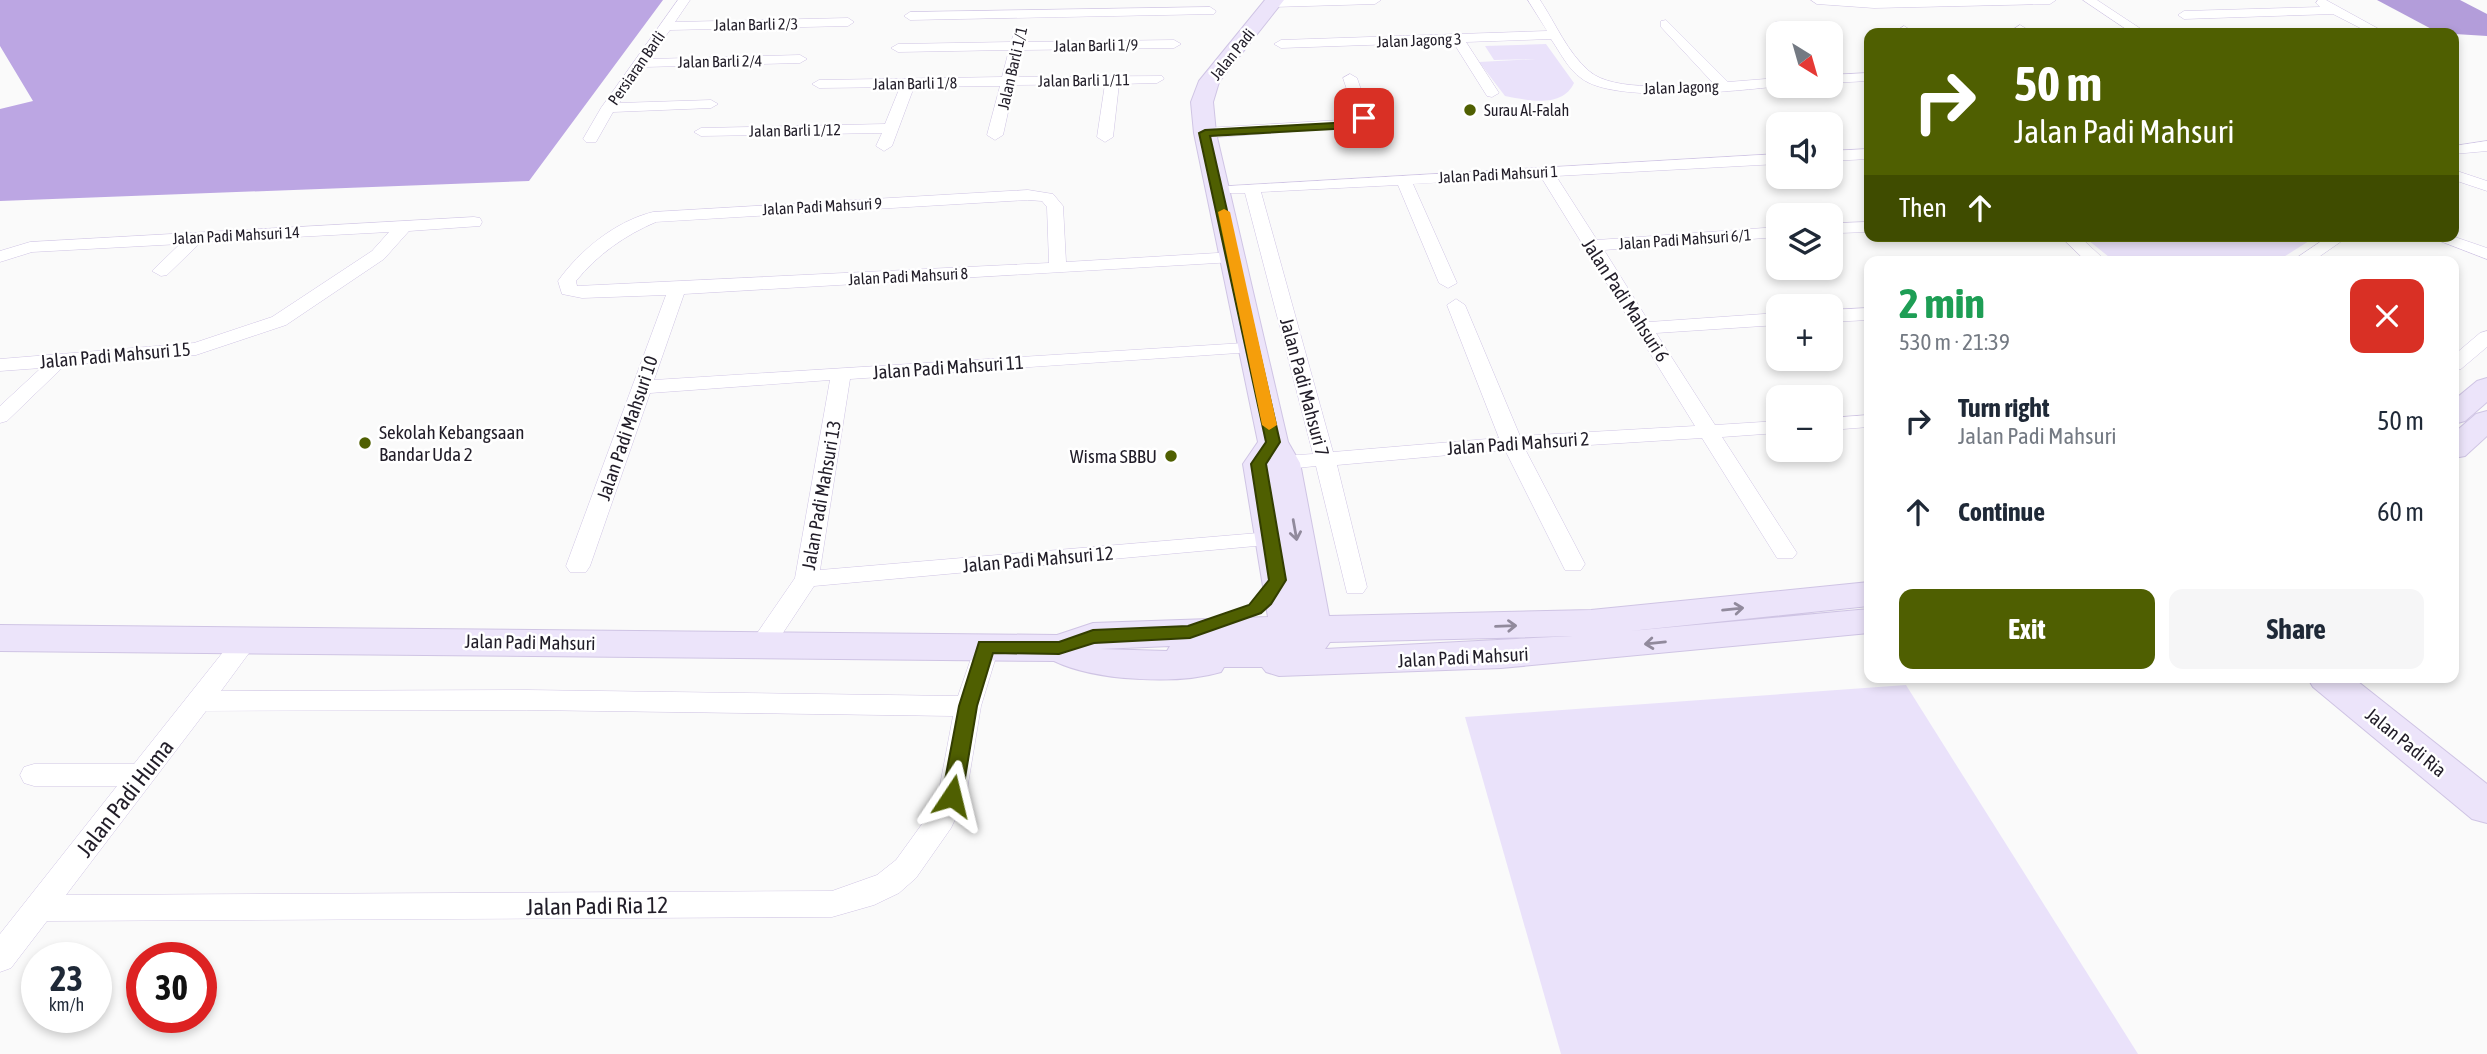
<!DOCTYPE html>
<meta charset="utf-8">
<style>
:root{--surface:#fff;--page:#f6f6f7;--text:#1f2937;--muted:#747a83;--accent:#4f5f01}
body{margin:0;font-family:"Asap Condensed",sans-serif;background:var(--page);color:var(--text);height:100vh;display:flex;flex-direction:column;font-size:26px;white-space:nowrap}
*{box-sizing:border-box;margin:0}
p{font-size:23px;color:var(--muted)}
.icon{flex:none;width:38px;height:38px;fill:none;stroke:currentColor;stroke-width:2;stroke-linecap:round;stroke-linejoin:round}
.map{position:relative;flex:1;overflow:hidden}
.drawer{position:absolute;left:1864px;top:256px;width:595px;height:427px;display:flex;flex-direction:column;background:var(--surface);border-radius:14px;box-shadow:0 4px 10px #0003}
.drawer>*{flex:none}
.top-card{position:absolute;left:1864px;top:28px;width:595px;height:214px;border-radius:14px;box-shadow:0 4px 10px #0003;background:#4f5f01;color:#fff;overflow:hidden}
.needle{width:46px;rotate:143deg}
.tools{position:absolute;left:1766px;top:21px;display:grid;gap:14px}
.tools a{display:grid;place-items:center;width:77px;height:77px;border-radius:14px;background:var(--surface);box-shadow:0 4px 10px #0003;font-size:35px}
.speed{position:absolute;left:21px;top:942px;display:flex;gap:14px;font-size:35px;font-weight:700;text-align:center}
.speed>*{display:grid;place-content:center;width:91px;height:91px;border-radius:50%;background:var(--surface);box-shadow:0 4px 10px #0003;line-height:1}
.speed small{font-size:18px;font-weight:400}
.speed .limit{border:10px solid #d22;background:#fff;color:#111}
.pin{position:absolute;display:grid;place-items:center;width:60px;height:60px;color:#fff;margin:-30px;border-radius:14px;box-shadow:0 4px 10px #0006}
.me{position:absolute;width:77px;margin:-38px;rotate:10deg;stroke-linejoin:round;filter:drop-shadow(0 0 5px #0008)}
.turn{display:flex;align-items:center;gap:24px;height:147px;padding:0 35px;font-size:32px}
.turn .icon{width:91px;height:91px;stroke-width:2.5}
.turn b{display:block;font-size:49px;line-height:60px}
.then{display:flex;align-items:center;height:66px;padding:0 35px;background:#0003;gap:14px;font-size:26px}
.round{display:grid;place-items:center;flex:none;width:74px;height:74px;border-radius:14px;background:var(--page)}
.head{display:flex;align-items:center;justify-content:space-between;height:119px;padding:0 35px}
h1{font-size:42px;font-weight:700;line-height:52px;color:#1e9e55}
.button{display:flex;gap:14px;margin-top:auto;padding:14px 35px}
.button a{flex:1;height:80px;border-radius:14px;background:var(--accent);color:#fff;font-size:28px;font-weight:700;line-height:80px;text-align:center}
.button a+a{background:var(--page);color:var(--text)}
ul{padding:0;list-style:none}
li{display:flex;align-items:center;gap:21px;height:91px;padding:0 35px}
li div{flex:1}
li b{display:block;font-size:26px}
li em{font-style:normal}
.map>svg:first-child{display:block}
</style>
<div class="map">
<svg width="2487" height="1054" viewBox="0 0 2487 1054">
<rect width="100%" height="100%" fill="#fafafa"/>
<g fill="#eae2fa">
<path d="M1546,44L1574,83C1562,109 1527,100 1505,96L1479,62L1536,59L1494,60L1485,46Z"/>
<path d="M2083,236H2317L2277,261H2114Z"/>
<path d="M1906,685L2138,1054H1561L1465,717Z"/>
</g>
<path fill="#bca6e3" d="M0,0H663L529,181L0,201V109L33,101L0,46Z"/>
<path fill="#b39dda" d="M2377,0H2460L2487,14V36L2439,33Z"/>
<g fill="none" stroke-linecap="round" stroke-linejoin="round">
<defs>
<g id="street">
<path d="M678,0H690L675,22L848,18L854,22L848,26L670,30L649,59L800,55L807,59L800,63L644,67L619,103L711,100L718,104L711,108L613,112L596,142H586L583,139L601,108Z"/>
<path d="M1270,0H1381L1375,4L1273,7L1267,3Z"/>
<path d="M1528,0H1540C1556,24 1567,52 1589,71C1614,93 1682,85 1713,83L1661,27V21L1666,20L1728,82L1778,78L1780,86C1738,91 1613,104 1581,78C1568,69 1560,52 1551,39L1466,42L1499,93L1492,97L1487,96L1453,42L1281,48L1274,44L1281,40L1547,31Z"/>
<path d="M1811,0H2056L2050,4L1874,8L1817,4Z"/>
<path d="M2083,0H2097L2147,33H2132Z"/>
<path d="M2318,0H2326L2386,33H2370L2333,14L2184,19L2178,15L2184,11L2320,7L2316,3Z"/>
<path d="M1210,7L1216,11L1214,14L910,20L904,16L910,12Z"/>
<path d="M1776,22H1786L1798,33H1783L1775,25Z"/>
<path d="M2020,25L2033,33H2018L2014,29Z"/>
<path d="M1904,26L1915,33H1900L1898,30Z"/>
<path d="M1020,30L1027,34L1025,42L1174,40L1181,44L1174,48L1023,50L1016,77L1162,76L1164,79L1157,83L1119,84L1113,137L1105,142L1097,137L1105,84L1014,85L1003,135L995,140L987,135L1000,86L914,87L892,146L884,151L876,146L882,133L701,136L694,132L701,128L885,124L900,87L819,88L812,84L819,80L1002,77L1009,50L898,52L891,48L898,44L1011,42L1015,31Z"/>
<path d="M1869,73V81L1830,83V75Z"/>
<path d="M1350,74L1357,78L1371,119L1367,126L1205,138L1197,133L1205,128L1357,119L1343,78Z"/>
<path d="M2487,141V151L2454,154V146Z"/>
<path d="M1869,149V159L1830,161V151Z"/>
<path d="M1778,154V164L1556,176L1597,240L1778,227V237L1604,250L1649,322L1778,313V325L1656,333L1715,425L1778,421V433L1722,437L1797,553L1793,558H1777L1702,438L1525,449L1585,564L1581,570H1565L1505,450L1337,465L1367,587L1363,593H1347L1316,466L1268,471L1257,464L1268,457L1313,454L1245,193H1213V187ZM1541,177L1695,426L1520,436L1465,305L1456,299L1447,305L1499,438L1333,452L1261,192L1398,185L1439,283L1448,288L1457,283L1413,184Z"/>
<path d="M2454,170L2487,181V191L2454,180Z"/>
<path d="M1028,190L1053,194L1063,206L1066,262L1234,252L1243,257L1234,262L684,294L654,380L1260,342L1263,346L1253,352L850,379L820,570L1270,532L1278,534L1281,539L1278,544L814,586L771,651L762,654L753,651L749,645L795,578L830,380L650,393L590,566L586,572H570L566,566L666,295L582,298L562,294L558,281C580,250 616,221 653,212ZM1028,200L1042,201L1047,207L1049,263L577,286L576,281C597,255 625,235 656,222Z"/>
<path d="M474,217L480,218L482,222L480,226L409,231L384,259L286,325L196,355L65,365L7,421L0,423V406L41,368L0,371V359L194,343L272,317L372,251L389,232L201,242L167,275L161,276L152,271L180,244L32,252L0,262V251L30,242Z"/>
<path d="M1869,222V232L1839,233L1831,228L1839,223Z"/>
<path d="M2060,236H2079L2106,261H2086Z"/>
<path d="M2329,236H2349L2313,261H2292Z"/>
<path d="M2427,236H2452L2487,248V259Z"/>
<path d="M1869,308V320L1830,322V310Z"/>
<path d="M2487,331V347L2461,369L2454,371V355L2480,333Z"/>
<path d="M1869,415V427L1830,430V418Z"/>
<path d="M248,629L257,632L260,638L221,691L527,690L958,696L977,641L986,638L995,641L999,647L981,706L966,796L951,828L916,878L899,893L874,905L832,917L47,921L11,968L0,972V934L117,786H34L24,783L20,775L24,767L34,764H134L239,632ZM527,710L953,716L938,796L930,813L896,860L877,875L832,891L66,895L206,711Z"/>
</g>
<g id="secondary">
<path d="M1265,0H1284L1219,82L1213,102L1216,133L1288,442L1300,463L1329,616L1591,610L1869,582V606L1630,631L1869,609V633L1501,668L1279,676L1266,672L1262,667H1224L1221,672C1178,685 1095,681 1054,661L0,651V625L1057,635L1093,623L1268,617L1243,464L1258,442L1194,133L1191,102L1199,81ZM1573,636L1325,649L1330,642ZM1170,646L1167,651L1100,649Z"/>
<path d="M2487,378V402L2465,421L2454,424V400L2477,381Z"/>
<path d="M2487,411V436L2465,456L2454,458V433L2476,414Z"/>
<path d="M2307,677H2352L2487,784V823L2472,819L2313,687Z"/>
</g>
</defs>
<use href="#street" stroke="#cfc4e4" stroke-width="1"/>
<use href="#secondary" stroke="#cfc4e4" stroke-width="2"/>
<use href="#street" fill="#fff" fill-rule="evenodd"/>
<use href="#secondary" fill="#ece4fa" fill-rule="evenodd"/>
</g>
<defs><path id="oneway-shaft" d="M-6 0H5M1.5-3L5.5 0L1.5 3" fill="none" stroke-width="1.6" stroke-linecap="round" stroke-linejoin="round" transform="scale(1.75)"/></defs>
<g stroke="#918a9c">
<use href="#oneway-shaft" transform="translate(1295 530) rotate(80)"/>
<use href="#oneway-shaft" transform="translate(1733 609) rotate(-6)"/>
<use href="#oneway-shaft" transform="translate(1506 626) rotate(-2)"/>
<use href="#oneway-shaft" transform="translate(1655 643) rotate(174)"/>
</g>
<path fill="#4f5f01" stroke="#333e01" stroke-width="2" d="M1360,116L1369,118L1366,125L1352,128L1210,136L1280,442L1266,464L1286,580L1271,604L1261,613L1190,638L1094,643L1059,654L993,653L977,706L962,796L959,801H945L942,796L959,706L979,642H1059L1093,630L1188,626L1249,605L1269,580L1251,464L1266,442L1199,133L1205,130L1352,122Z"/>
<path fill="#f59e0b" d="M1224,209L1230,212L1277,425L1269,430L1262,425L1218,212Z"/>
<g fill="#4f5f01" stroke="#fff" stroke-width="2.5">
<circle cx="1470" cy="110" r="7"/>
<circle cx="365" cy="443" r="7"/>
<circle cx="1171" cy="456" r="7"/>
</g>
<g text-anchor="middle" stroke-width="5" stroke-linejoin="round" paint-order="stroke">
<g font-size="16" fill="#211d28" stroke="#fff">
<text transform="translate(756 24) rotate(-1)" y="6">Jalan Barli 2/3</text>
<text transform="translate(1419 40) rotate(-2)" y="6">Jalan Jagong 3</text>
<text transform="translate(1096 45) rotate(-1)" y="6">Jalan Barli 1/9</text>
<text transform="translate(1232 54) rotate(-51)" y="6">Jalan Padi</text>
<text transform="translate(720 61) rotate(-1)" y="6">Jalan Barli 2/4</text>
<text transform="translate(636 68) rotate(-55)" y="6">Persiaran Barli</text>
<text transform="translate(1012 68) rotate(-77)" y="6">Jalan Barli 1/1</text>
<text transform="translate(1084 80) rotate(-1)" y="6">Jalan Barli 1/11</text>
<text transform="translate(915 83) rotate(-1)" y="6">Jalan Barli 1/8</text>
<text transform="translate(1681 87) rotate(-2)" y="6">Jalan Jagong</text>
<text transform="translate(795 130) rotate(-1)" y="6">Jalan Barli 1/12</text>
<text transform="translate(1498 174) rotate(-3)" y="6">Jalan Padi Mahsuri 1</text>
<text transform="translate(822 206) rotate(-3)" y="6">Jalan Padi Mahsuri 9</text>
<text transform="translate(236 235) rotate(-3)" y="6">Jalan Padi Mahsuri 14</text>
<text transform="translate(1685 239) rotate(-4)" y="6">Jalan Padi Mahsuri 6/1</text>
<text transform="translate(908 276) rotate(-3)" y="6">Jalan Padi Mahsuri 8</text>
</g>
<g font-size="16" fill="#211d28" stroke="#fff" text-anchor="start">
<text x="1484" y="116">Surau Al-Falah</text>
</g>
<g font-size="19" fill="#211d28" stroke="#fff">
<text transform="translate(1626 300) rotate(57)" y="7">Jalan Padi Mahsuri 6</text>
<text transform="translate(115 355) rotate(-5)" y="7">Jalan Padi Mahsuri 15</text>
<text transform="translate(948 367) rotate(-4)" y="7">Jalan Padi Mahsuri 11</text>
<text transform="translate(1305 387) rotate(75)" y="7">Jalan Padi Mahsuri 7</text>
<text transform="translate(627 428) rotate(-71)" y="7">Jalan Padi Mahsuri 10</text>
<text transform="translate(1518 443) rotate(-4)" y="7">Jalan Padi Mahsuri 2</text>
<text transform="translate(821 495) rotate(-80)" y="7">Jalan Padi Mahsuri 13</text>
<text transform="translate(1038 559) rotate(-5)" y="7">Jalan Padi Mahsuri 12</text>
<text transform="translate(530 642) rotate(1)" y="7">Jalan Padi Mahsuri</text>
<text transform="translate(1463 657) rotate(-3)" y="7">Jalan Padi Mahsuri</text>
<text transform="translate(2406 742) rotate(39)" y="7">Jalan Padi Ria</text>
</g>
<g font-size="19" fill="#211d28" stroke="#fff" text-anchor="start">
<text x="379" y="439">Sekolah Kebangsaan<tspan x="379" dy="22">Bandar Uda 2</tspan></text>
<text x="1157" y="463" text-anchor="end">Wisma SBBU</text>
</g>
<g font-size="23" fill="#211d28" stroke="#fff">
<text transform="translate(125 798) rotate(-52)" y="8">Jalan Padi Huma</text>
<text transform="translate(597 906) rotate(-1)" y="8">Jalan Padi Ria 12</text>
</g>
</g>
</svg>
<div class="tools">
<a><svg class="needle" viewBox="-14 -14 28 28"><path d="M0-13l5 13h-10z" fill="#e53935"/><path d="M0 13l5-13h-10z" fill="#747a83"/></svg></a>
<a><svg class="icon" aria-label="sound" viewBox="0 0 24 24"><path d="M4 9h4l5-4v14l-5-4H4zM17 9q2 3 0 6"/></svg></a>
<a><svg class="icon" aria-label="layers" viewBox="0 0 24 24"><path d="M12 4l9 5-9 5-9-5zM3 14l9 5 9-5"/></svg></a>
<a>+</a>
<a>−</a>
</div>
<div class="speed"><div>23<small>km/h</small></div><div class="limit">30</div></div>
<div class="pin" style="left:1364px;top:118px;background:#d93025"><svg class="icon" aria-label="arrive" viewBox="0 0 24 24"><path d="M6 21V4h12l-3 4 3 4H6"/></svg></div>
<svg class="me" style="left:952px;top:796px" viewBox="-20 -20 40 40"><path d="M0-17L14 15 0 8-14 15z" fill="#4f5f01" stroke="#fff" stroke-width="4"/></svg>
<div class="top-card">
<div class="turn"><svg class="icon" aria-label="right" viewBox="0 0 24 24"><path d="M7 20v-9h11M14 6l5 5-5 5"/></svg><div><b>50 m</b>Jalan Padi Mahsuri</div></div>
<div class="then">Then<svg class="icon" aria-label="ahead" viewBox="0 0 24 24"><path d="M12 20V5M6 11l6-6 6 6"/></svg></div>
</div>
<section class="drawer">
<div class="head"><div><h1>2 min</h1><p>530 m · 21:39</p></div><a class="round" style="background:#d93025;color:#fff"><svg class="icon" aria-label="close" viewBox="0 0 24 24"><path d="M6 6l12 12M18 6L6 18"/></svg></a></div>
<ul>
<li><svg class="icon" aria-label="right" viewBox="0 0 24 24"><path d="M7 20v-9h11M14 6l5 5-5 5"/></svg><div><b>Turn right</b><p>Jalan Padi Mahsuri</p></div><em>50 m</em></li>
<li><svg class="icon" aria-label="ahead" viewBox="0 0 24 24"><path d="M12 20V5M6 11l6-6 6 6"/></svg><div><b>Continue</b></div><em>60 m</em></li>
</ul>
<div class="button"><a>Exit</a><a>Share</a></div>
</section>
</div>
